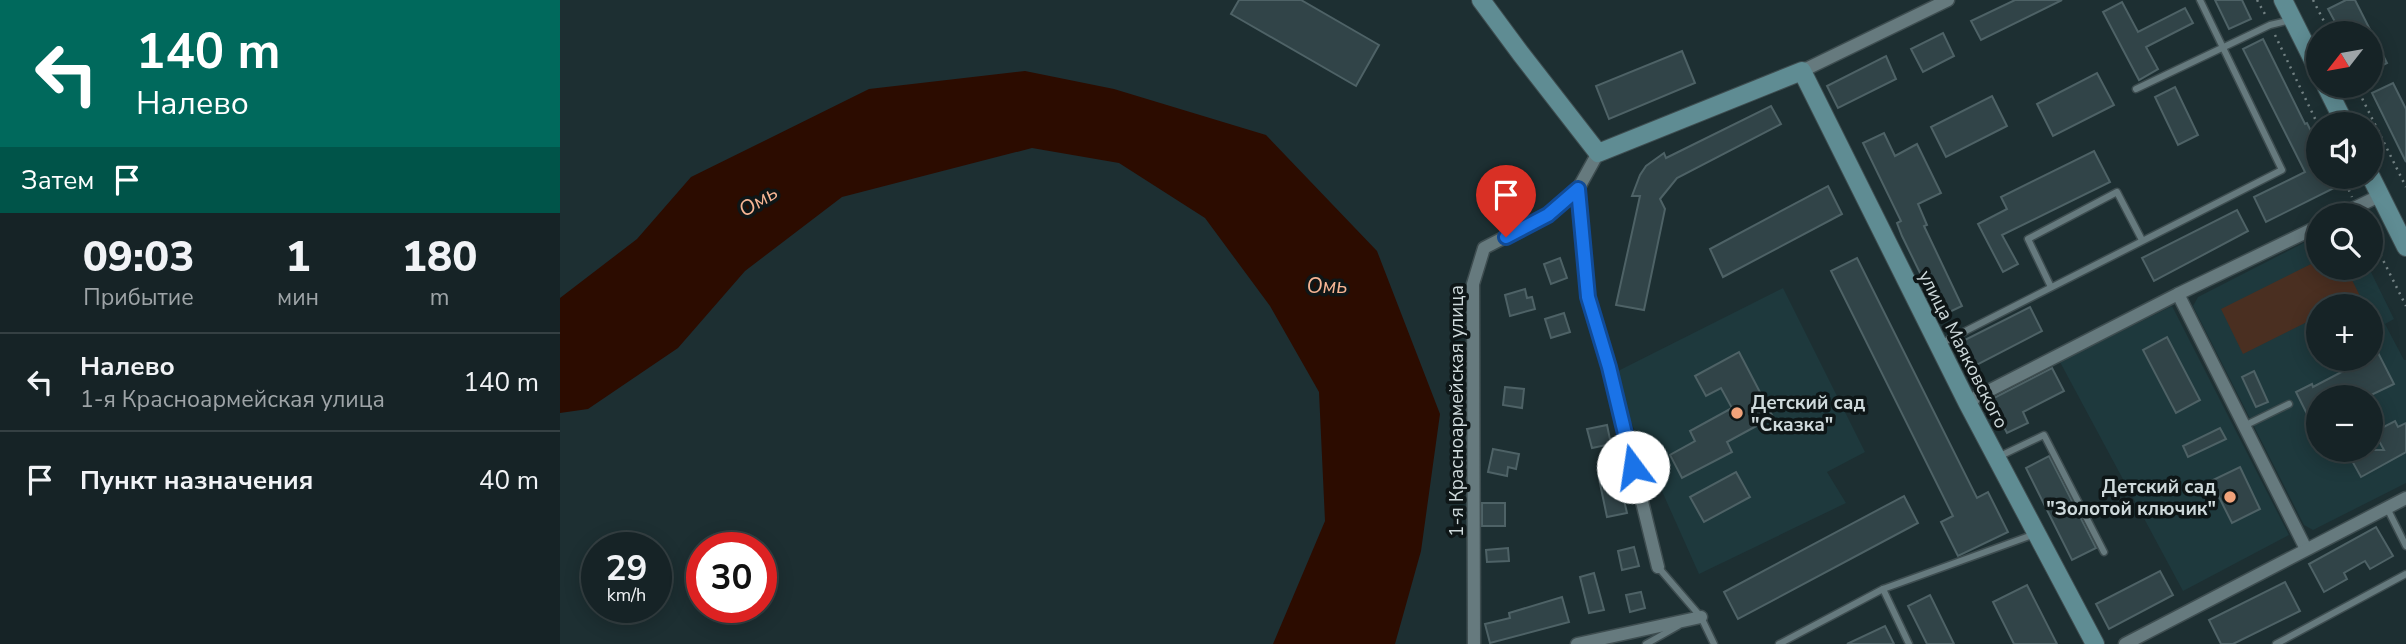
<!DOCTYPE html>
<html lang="ru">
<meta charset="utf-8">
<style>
:root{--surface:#162326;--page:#1f2b2e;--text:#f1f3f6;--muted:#9ea4a7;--line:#354043}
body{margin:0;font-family:"Nunito Sans",sans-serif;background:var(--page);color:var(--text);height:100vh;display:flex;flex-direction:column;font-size:26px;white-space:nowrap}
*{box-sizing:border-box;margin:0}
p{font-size:23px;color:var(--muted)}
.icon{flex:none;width:38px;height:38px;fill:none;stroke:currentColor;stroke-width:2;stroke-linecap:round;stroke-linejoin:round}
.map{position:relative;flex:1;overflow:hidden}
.side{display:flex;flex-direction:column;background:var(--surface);width:560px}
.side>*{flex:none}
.banner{background:#00695c;color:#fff;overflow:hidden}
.needle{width:46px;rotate:239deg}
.tools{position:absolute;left:1746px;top:21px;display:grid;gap:14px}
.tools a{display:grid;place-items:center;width:77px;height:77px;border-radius:50%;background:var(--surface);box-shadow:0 4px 18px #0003,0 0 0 2px var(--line);font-size:35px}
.speed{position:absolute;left:21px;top:532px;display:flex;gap:14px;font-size:35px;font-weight:700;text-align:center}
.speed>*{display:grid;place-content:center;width:91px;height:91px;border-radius:50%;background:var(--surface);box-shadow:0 4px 18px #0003,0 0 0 2px var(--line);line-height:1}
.speed small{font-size:18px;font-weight:400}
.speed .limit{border:10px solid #d22;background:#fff;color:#111}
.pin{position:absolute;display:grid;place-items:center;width:60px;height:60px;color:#fff;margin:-72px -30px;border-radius:50% 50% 50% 0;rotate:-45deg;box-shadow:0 0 7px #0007}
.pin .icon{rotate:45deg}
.me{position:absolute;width:77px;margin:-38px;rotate:346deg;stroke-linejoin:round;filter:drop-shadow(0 0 5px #0008)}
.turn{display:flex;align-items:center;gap:24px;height:147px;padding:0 21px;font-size:32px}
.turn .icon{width:91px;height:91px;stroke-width:2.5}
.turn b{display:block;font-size:49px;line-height:60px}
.then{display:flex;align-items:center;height:66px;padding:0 21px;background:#0003;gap:14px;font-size:26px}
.eta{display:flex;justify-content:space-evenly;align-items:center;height:119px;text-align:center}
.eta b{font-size:42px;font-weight:800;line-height:49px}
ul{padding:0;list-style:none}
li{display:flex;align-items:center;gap:21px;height:98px;padding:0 21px;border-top:2px solid var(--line)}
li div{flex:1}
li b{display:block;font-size:26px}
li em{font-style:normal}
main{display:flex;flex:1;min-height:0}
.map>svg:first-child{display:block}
</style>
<main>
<section class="side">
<div class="banner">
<div class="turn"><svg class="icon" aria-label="left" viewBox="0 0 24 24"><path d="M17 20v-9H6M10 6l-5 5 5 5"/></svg><div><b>140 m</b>Налево</div></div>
<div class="then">Затем<svg class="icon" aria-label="arrive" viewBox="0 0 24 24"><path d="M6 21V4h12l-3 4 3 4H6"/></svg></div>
</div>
<div class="eta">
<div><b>09:03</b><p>Прибытие</p></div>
<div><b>1</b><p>мин</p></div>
<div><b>180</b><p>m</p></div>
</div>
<ul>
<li><svg class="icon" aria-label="left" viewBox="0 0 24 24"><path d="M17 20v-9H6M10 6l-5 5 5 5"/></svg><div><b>Налево</b><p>1-я Красноармейская улица</p></div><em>140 m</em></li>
<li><svg class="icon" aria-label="arrive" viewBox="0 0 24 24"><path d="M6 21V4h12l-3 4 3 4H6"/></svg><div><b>Пункт назначения</b></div><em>40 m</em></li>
</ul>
</section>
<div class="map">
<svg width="1846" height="644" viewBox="0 0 1846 644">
<rect width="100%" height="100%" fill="#1d2f32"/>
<g fill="#1e393d" fill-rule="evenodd">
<path d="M1759,235V268H1809L1834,319L1825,324L1844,360H1846V483L1753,530L1744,525L1633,306L1638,297ZM1759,306H1811V359H1759ZM1759,397H1811V450H1759Z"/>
<path d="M1223,288L1305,452L1267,472L1286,503L1139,574L1050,375Z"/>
<path d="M1612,306L1729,535L1623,591L1500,362Z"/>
</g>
<path fill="#4a2f21" d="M1759,260V268H1786L1800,296L1779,306H1759V316L1683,354L1661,309Z"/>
<path fill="#2c0c00" d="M465,71L554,89L706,135L817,251L880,414L861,551L835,644H713L765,521L759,392L710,306L645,218L559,163L472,148L282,197L185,271L118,348L28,409L0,413V298L77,239L131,177L309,89Z"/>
<g fill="#314448" stroke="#4e6266" stroke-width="2">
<path d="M679,0H741L819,45L796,86L671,14Z"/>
<path d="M1455,0H1502L1421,40L1411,21Z"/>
<path d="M1655,0H1682L1691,19L1669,29Z"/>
<path d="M1786,0H1795L1827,63L1811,71V33H1781L1768,9Z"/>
<path d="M1562,2L1578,32L1625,8L1633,23L1586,47L1598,69L1579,80L1543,12Z"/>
<path d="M1383,33L1394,56L1363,72L1351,49Z"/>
<path d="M1703,39L1745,124L1747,123L1759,147V177H1774L1778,186L1706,222L1694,197L1745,172L1683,49Z"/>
<path d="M1122,51L1135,83L1049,119L1036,86Z"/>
<path d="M1326,56L1336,79L1278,108L1267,86Z"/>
<path d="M1537,73L1554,105L1493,136L1477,104Z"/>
<path d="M1833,83L1846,109V162L1812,93Z"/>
<path d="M1615,87L1638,135L1618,145L1595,97Z"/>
<path d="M1432,96L1447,126L1386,157L1371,127Z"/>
<path d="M1211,106L1221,124L1117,178L1100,199L1105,209L1084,310L1056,305L1080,196H1072L1080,175L1086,166L1104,153L1106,158Z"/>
<path d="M1324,133L1335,156L1357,144L1381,193L1358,204L1367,225L1364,226L1402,306L1381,316L1342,236L1337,223L1341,221L1303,143Z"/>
<path d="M1534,151L1550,182L1442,235L1458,264L1443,272L1418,224L1447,209L1441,197Z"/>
<path d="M1268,186L1282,214L1163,277L1150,249Z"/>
<path d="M1677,210L1688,231L1594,281L1582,258Z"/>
<path d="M1000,258L1007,278L991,284L984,264Z"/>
<path d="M1297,258L1417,498L1428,492L1448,532L1398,556L1381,522L1393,516L1271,271Z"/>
<path d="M965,289L967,298L972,297L975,309L950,316L945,295Z"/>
<path d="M1470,307L1482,331L1407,370L1395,345Z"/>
<path d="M1004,313L1010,332L991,338L985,319Z"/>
<path d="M1607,337L1640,400L1616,413L1583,350Z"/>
<path d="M1811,339L1834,384L1807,397H1759V438L1736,392L1752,384L1753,387L1791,367L1787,359H1811Z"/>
<path d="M1179,352L1213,417L1167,442L1172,452L1122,478L1110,455L1135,441L1130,431L1172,408L1161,388L1146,396L1135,376Z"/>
<path d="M1492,368L1504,391L1463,412L1468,423L1447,433L1430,400Z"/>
<path d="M1694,371L1708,402L1696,407L1682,377Z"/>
<path d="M945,387L964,389L962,408L943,405Z"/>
<path d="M1835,421L1838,427L1846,423V452L1801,477L1786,450H1824L1814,432Z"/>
<path d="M1047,425L1051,444L1032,448L1027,429Z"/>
<path d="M1660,428L1666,439L1628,457L1623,446Z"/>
<path d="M933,449L959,454L956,469L948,467L947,476L928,472Z"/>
<path d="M1489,456L1536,548L1512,560L1466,468Z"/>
<path d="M1680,467L1700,509L1672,523L1651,481Z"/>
<path d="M1057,470L1067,513L1047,517L1038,474Z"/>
<path d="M1176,472L1190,497L1144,522L1130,497Z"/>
<path d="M1344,496L1358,523L1178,619L1164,592Z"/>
<rect x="922" y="503" width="23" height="23"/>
<path d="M1816,527L1833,556L1810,569L1805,561L1784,573L1787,579L1764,592L1749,564Z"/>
<path d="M1074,547L1079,566L1062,570L1058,551Z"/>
<path d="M948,548L949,561L927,562L926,550Z"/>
<path d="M1600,571L1613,595L1549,629L1536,604Z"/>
<path d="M1034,573L1044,610L1029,613L1020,577Z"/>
<path d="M1725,582L1740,611L1673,644H1661L1649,620Z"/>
<path d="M1467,585L1497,644H1454L1433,602Z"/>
<path d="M1081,592L1085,608L1070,612L1066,595Z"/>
<path d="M1370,595L1394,644H1367L1348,606Z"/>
<path d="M1002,597L1009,622L930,643L925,624L950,618L949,613Z"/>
<path d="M1325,626L1334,644H1287Z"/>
</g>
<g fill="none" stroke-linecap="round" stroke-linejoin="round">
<defs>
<g id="lane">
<path d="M1576,89L1710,25L1731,20"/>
<path d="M1491,287L1468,239L1557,192L1582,240"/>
<path d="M1380,344L1722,170L1640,0"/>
<path d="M1684,426L1729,404"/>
<path d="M1438,457L1484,435L1544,552"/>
<path d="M1827,508L1846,546"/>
<path d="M1098,567L1141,617L1154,644"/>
<path d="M1086,644L1118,626"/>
<path d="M1219,644L1323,589"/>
<path d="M1349,644L1323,589L1475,534"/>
<path d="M1716,644L1846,574"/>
</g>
<g id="street">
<path d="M1242,71L1388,0"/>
<path d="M1018,189L1028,297L1049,367L1098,567"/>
<path d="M1780,215L1821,195"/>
<path d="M1618,294L1746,549"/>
<path d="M1407,402L1618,294L1759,226"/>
<path d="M914,644L913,284L924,248L988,215L1018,189L1038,153"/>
<path d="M1017,644L1141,617"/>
<path d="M1565,644L1846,498"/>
</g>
<g id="secondary">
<path d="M921,0L961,54L1038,153L1242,71L1407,402L1535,644"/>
<path d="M1723,0L1759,72"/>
<path d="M1766,86L1785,124"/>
<path d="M1811,177L1846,247"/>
</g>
</defs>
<use href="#lane" stroke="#3e4d50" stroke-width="9"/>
<use href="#street" stroke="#3e4d50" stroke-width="15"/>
<use href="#secondary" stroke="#3e4d50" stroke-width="20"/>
<g stroke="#738284" stroke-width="2.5" stroke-dasharray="2 5" stroke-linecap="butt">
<path d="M1697,0L1706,16"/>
<path d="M1753,0L1770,33"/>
<path d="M1715,35L1759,127"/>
<path d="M1796,86L1846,187"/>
<path d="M1783,177L1792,197"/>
<path d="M1811,236L1846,306"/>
</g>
<use href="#lane" stroke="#667a7e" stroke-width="6"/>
<use href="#street" stroke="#667a7e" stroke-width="12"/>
<use href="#secondary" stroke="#5f8c93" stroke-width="18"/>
</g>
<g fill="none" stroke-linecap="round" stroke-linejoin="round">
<defs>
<path id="route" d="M946,237L988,215L1018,189L1028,297L1049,367L1073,467"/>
</defs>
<use href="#route" stroke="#114b97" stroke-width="18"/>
<use href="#route" stroke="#1a73e8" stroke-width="12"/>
</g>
<g fill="#f0a27a" stroke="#0e1617" stroke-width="2.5">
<circle cx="1177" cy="413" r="7"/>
<circle cx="1670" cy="497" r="7"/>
</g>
<g text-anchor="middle" stroke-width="7" stroke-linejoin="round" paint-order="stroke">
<g font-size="19" fill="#ced9db" stroke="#0e1617">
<text transform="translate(1404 349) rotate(63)" y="7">улица Маяковского</text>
<text transform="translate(896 411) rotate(-90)" y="7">1-я Красноармейская улица</text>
</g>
<g font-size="19" font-weight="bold" fill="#ced9db" stroke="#0e1617" text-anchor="start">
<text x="1191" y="409">Детский сад<tspan x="1191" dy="22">"Сказка"</tspan></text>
<text x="1656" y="493" text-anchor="end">Детский сад<tspan x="1656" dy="22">"Золотой ключик"</tspan></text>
</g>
<g font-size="21" font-style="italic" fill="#f7b594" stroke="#0e1617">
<text transform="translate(198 201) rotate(-32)" y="7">Омь</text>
<text x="767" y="293">Омь</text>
</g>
</g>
</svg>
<div class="tools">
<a><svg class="needle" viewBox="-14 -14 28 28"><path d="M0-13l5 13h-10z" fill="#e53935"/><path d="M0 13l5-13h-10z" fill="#9ea4a7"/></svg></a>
<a><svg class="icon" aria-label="sound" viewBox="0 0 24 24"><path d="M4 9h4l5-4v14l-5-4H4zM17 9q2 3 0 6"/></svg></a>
<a><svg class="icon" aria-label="search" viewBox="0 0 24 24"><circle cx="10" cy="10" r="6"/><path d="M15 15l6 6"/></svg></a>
<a>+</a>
<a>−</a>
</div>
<div class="speed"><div>29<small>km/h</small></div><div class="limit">30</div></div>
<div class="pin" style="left:946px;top:237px;background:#d93025"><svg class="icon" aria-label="arrive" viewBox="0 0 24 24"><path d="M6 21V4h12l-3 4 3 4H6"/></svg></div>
<svg class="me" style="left:1073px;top:467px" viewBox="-20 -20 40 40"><circle r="19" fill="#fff"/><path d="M0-13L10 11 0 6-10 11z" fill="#1a73e8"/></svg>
</div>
</main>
